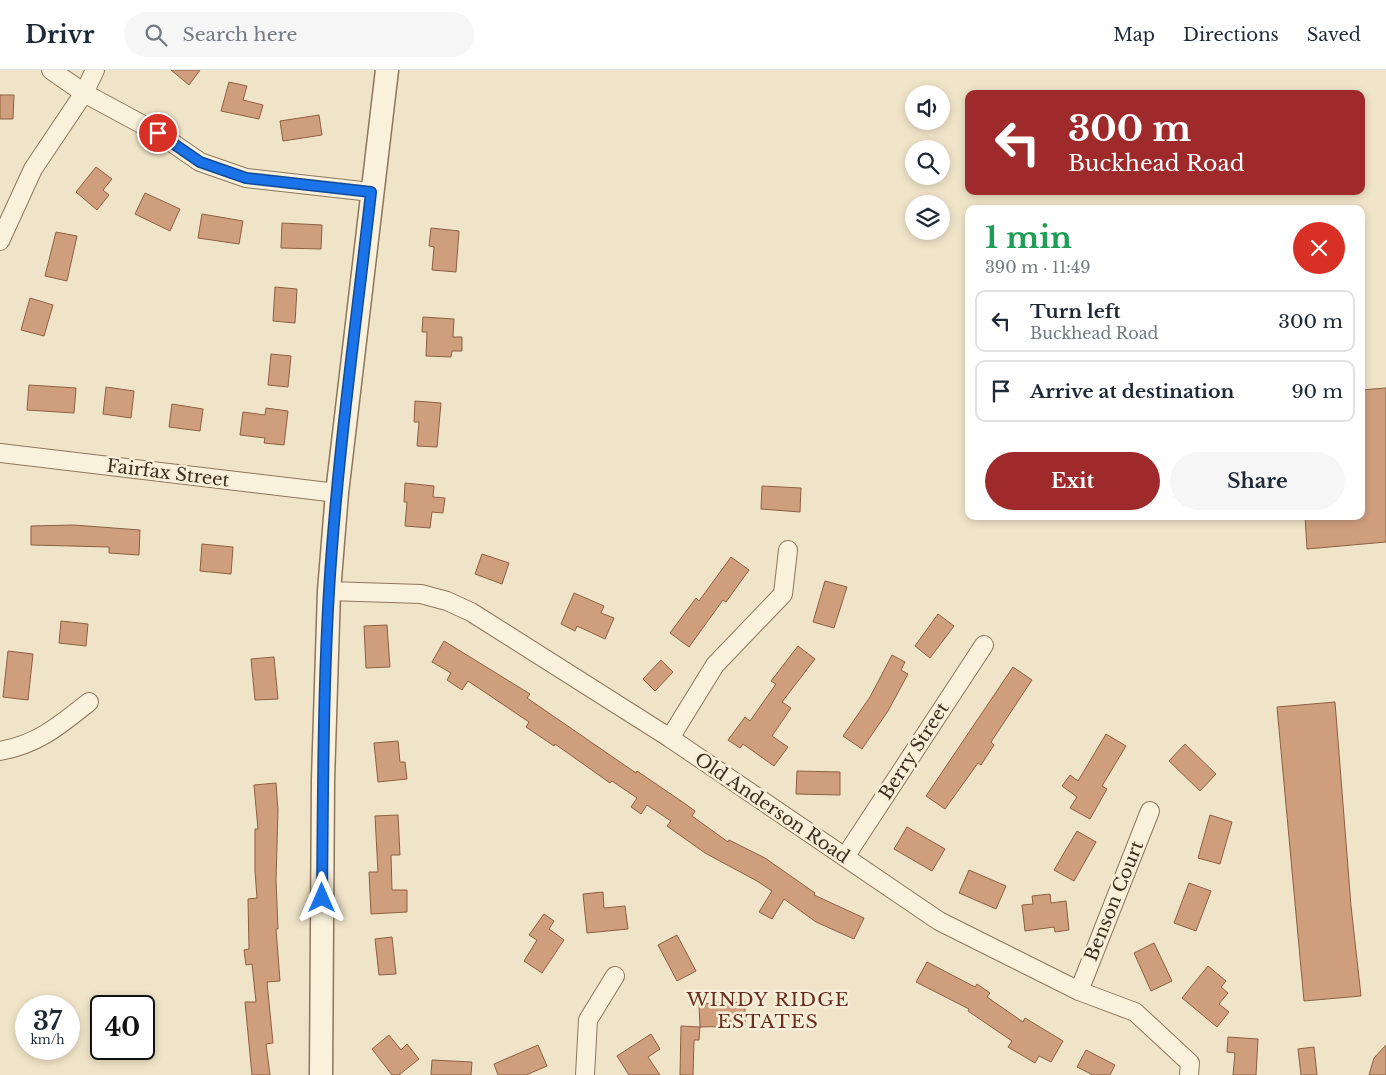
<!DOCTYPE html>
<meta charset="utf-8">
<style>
:root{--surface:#fff;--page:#f6f6f7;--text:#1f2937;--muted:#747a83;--line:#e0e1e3;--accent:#9e2a2b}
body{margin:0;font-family:"Libre Baskerville",serif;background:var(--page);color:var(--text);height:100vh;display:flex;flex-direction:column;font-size:19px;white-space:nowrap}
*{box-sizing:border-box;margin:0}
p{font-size:16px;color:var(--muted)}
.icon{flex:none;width:28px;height:28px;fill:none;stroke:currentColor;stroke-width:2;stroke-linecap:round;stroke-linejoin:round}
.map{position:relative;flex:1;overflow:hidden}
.drawer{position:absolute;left:965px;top:135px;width:400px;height:315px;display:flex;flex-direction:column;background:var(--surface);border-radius:10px;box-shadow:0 2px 8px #0003}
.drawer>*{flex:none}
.top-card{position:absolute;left:965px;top:20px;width:400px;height:105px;border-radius:10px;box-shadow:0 2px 8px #0003;background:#9e2a2b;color:#fff;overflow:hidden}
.fabs{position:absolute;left:905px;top:15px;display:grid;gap:10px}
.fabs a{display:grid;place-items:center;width:45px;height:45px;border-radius:50%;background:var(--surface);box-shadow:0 2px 8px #0003;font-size:25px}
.speed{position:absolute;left:15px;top:925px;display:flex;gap:10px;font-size:25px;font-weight:700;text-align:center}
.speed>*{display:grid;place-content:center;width:65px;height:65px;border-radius:50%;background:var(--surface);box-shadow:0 2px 8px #0003;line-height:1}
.speed small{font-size:12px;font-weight:400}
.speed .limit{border:2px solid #111;border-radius:8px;background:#fff;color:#111}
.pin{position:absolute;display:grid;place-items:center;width:42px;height:42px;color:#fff;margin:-21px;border:2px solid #fff;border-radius:50%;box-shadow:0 1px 5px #0007}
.me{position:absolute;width:55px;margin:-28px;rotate:0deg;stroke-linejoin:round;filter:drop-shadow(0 0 4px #0008)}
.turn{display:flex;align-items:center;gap:18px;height:105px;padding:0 20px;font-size:22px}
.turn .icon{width:65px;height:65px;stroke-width:2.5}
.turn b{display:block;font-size:35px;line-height:42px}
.round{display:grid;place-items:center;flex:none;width:52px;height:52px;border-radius:26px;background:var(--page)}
.head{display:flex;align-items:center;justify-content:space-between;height:85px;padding:0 20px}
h1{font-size:30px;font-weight:700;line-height:38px;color:#1e9e55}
.cta{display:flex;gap:10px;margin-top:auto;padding:10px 20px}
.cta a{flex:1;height:58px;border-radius:30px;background:var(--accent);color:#fff;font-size:20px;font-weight:700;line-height:58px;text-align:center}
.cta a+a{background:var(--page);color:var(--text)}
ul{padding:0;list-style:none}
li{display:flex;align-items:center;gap:15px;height:62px;margin:0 10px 8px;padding:0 10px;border:2px solid var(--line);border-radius:10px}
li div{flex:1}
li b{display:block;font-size:19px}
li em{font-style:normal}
header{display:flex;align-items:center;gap:30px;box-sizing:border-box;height:70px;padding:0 25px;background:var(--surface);border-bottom:1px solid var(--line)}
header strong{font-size:24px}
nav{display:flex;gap:28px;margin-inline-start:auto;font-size:18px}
.search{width:350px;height:45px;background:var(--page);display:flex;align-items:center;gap:12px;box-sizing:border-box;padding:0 18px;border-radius:28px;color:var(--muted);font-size:19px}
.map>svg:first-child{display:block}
</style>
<header>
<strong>Drivr</strong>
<div class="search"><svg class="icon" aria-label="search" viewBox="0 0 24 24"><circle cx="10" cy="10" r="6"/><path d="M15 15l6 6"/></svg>Search here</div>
<nav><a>Map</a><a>Directions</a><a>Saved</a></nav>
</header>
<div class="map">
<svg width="1386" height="1005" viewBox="0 0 1386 1005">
<rect width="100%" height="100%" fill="#f0e4c8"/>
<g fill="#cf9f7d" stroke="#8d5f41">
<path d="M171,0H200L189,15Z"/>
<path d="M229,12L247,16L243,30L263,35L259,49L221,41Z"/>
<path d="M0,25H14L13,49H0Z"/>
<path d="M319,45L322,65L283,71L280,51Z"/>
<path d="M96,97L112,109L103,120L109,125L97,140L76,122Z"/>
<path d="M145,123L180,139L170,161L135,144Z"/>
<path d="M202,144L243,151L239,174L198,168Z"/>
<path d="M282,153L322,155L321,179L281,178Z"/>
<path d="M431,158L459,161L456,202L432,200L434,177L429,176Z"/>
<path d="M56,162L77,166L67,211L45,206Z"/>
<path d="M275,217L297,219L295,253L273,251Z"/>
<path d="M30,228L53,235L44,266L21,260Z"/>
<path d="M423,247L454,249L453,267H462V281H452L451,287L426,286L427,262H422Z"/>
<path d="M271,284L291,286L288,317L268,315Z"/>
<path d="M29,315L76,318L74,343L27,340Z"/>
<path d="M106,317L134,321L131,348L103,344Z"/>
<path d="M1386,318V472L1307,479L1305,446H1361V320Z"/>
<path d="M415,331L441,333L437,377L417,376L419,352H414Z"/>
<path d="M172,334L203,339L200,361L169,357Z"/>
<path d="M266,338L288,341L284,375L264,373L265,368L240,365L243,342L265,345Z"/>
<path d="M405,413L434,416L433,427L445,428L443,443L432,442L430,458L405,456L407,432H404Z"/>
<path d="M762,416L801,418L800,442L761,439Z"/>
<path d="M74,455L140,460L139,485L109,483V477L31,475V456Z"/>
<path d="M202,474L233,477L231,504L200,501Z"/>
<path d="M482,484L509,493L502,514L475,504Z"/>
<path d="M731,487L749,500L726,532L723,530L689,577L670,563L696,528L699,531Z"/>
<path d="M825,511L847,517L834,558L813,552Z"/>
<path d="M574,523L604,536L601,543L614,548L605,569L577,556L575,561L561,554Z"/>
<path d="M938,544L954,556L930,588L915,576Z"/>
<path d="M61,551L88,554L86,576L59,573Z"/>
<path d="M387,555L390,597L366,598L364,556Z"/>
<path d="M444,571L530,624L527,628L636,703L637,701L684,733L695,741L692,746L728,772L729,770L765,788L815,823L814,825L864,848L854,869L816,852L784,829L772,849L759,842L772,821L757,811L705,783L667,756L671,751L647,735L641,744L631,737L637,728L612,711L610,713L555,674L554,676L526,657L529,652L468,611L462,620L447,610L451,603L432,592Z"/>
<path d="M798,576L815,589L782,632L791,638L772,666L788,677L774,696L743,674L740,678L728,670L745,647L750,651L776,614L771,611Z"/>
<path d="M8,581L33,584L28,630L3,627Z"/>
<path d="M892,585L905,592L901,600L908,604L888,641L862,679L843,666L870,627Z"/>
<path d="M274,587L278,629L255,630L251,589Z"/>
<path d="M661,590L673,602L655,621L643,609Z"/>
<path d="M1013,597L1032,610L991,672L994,675L981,695L978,693L945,739L926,726Z"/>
<path d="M1335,632L1351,836L1361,926L1304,931L1277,637Z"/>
<path d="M1106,664L1126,676L1102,716L1107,719L1090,749L1070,738L1077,727L1062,716L1070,705L1078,711Z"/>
<path d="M398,671L400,692H405L407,709L378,712L374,673Z"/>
<path d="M1185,674L1216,704L1200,721L1169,691Z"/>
<path d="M797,701L840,702V725L796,724Z"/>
<path d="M276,713L278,740L276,810L278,859H276L280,911L267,912L273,973L266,974L270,1005H252L245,932H256L252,894L246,895L244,880L249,879L248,829L257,828L255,801V759H258L254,715Z"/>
<path d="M398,745L400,785H391L392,820H407V842L371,844L369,802H378L375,746Z"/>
<path d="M1210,745L1232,752L1220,794L1198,788Z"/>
<path d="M907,757L945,779L932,801L894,779Z"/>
<path d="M1077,761L1096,772L1074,811L1054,800Z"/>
<path d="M969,800L1006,816L996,839L959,823Z"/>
<path d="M1189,813L1211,821L1196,861L1174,853Z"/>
<path d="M603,822L604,838L625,836L628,859L587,863L583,824Z"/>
<path d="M1050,824L1051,833L1066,831L1069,860L1055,862L1054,857L1025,861L1022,835L1033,834L1032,826Z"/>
<path d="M544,844L554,851L549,859L564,870L542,903L524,891L537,870L529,865Z"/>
<path d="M677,865L696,901L677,911L658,875Z"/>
<path d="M392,867L396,904L379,905L375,869Z"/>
<path d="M1154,873L1172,911L1151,921L1134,883Z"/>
<path d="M927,892L975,917L977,914L990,923L987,927L1023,952L1025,948L1063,971L1051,992L1039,986L1035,993L1008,977L1012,971L968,941L969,939L916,912Z"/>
<path d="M1208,896L1226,911L1221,917L1228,923L1219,934L1229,942L1217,957L1182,928Z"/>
<path d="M745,932V956L700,957L699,934Z"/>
<path d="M681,956L700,957L699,970H694L693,1005H680Z"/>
<path d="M651,964L660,979L648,987L660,1005H629L617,986Z"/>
<path d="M389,965L401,980L407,974L419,989L399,1005H392L372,979Z"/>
<path d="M1228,967L1258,969L1256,1005H1233L1235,983L1227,982Z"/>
<path d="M538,975L547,996L526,1005H498L494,994Z"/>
<path d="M1386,975V1005H1369L1374,988Z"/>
<path d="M1314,977L1317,1005H1301L1298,979Z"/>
<path d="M1086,980L1115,995L1110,1005H1093L1077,997Z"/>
<path d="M432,990L472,992L471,1005H431Z"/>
</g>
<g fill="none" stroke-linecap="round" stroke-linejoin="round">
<defs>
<g id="minor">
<path d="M51,0L84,23L158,63L200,92L246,108L371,122"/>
<path d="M0,171L33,99L84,23L95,0"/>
<path d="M0,383L337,423"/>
<path d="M329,521L421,524L447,531L471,542L670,668L939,851L1079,921L1135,942L1190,993L1189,1005"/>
<path d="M670,668L715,595L783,524L788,480"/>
<path d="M0,681C38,674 59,656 89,632"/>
<path d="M845,787L984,575"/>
<path d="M1079,921L1150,741"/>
<path d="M585,1005L588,950L615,906"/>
</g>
<path id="tertiary" d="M321,1005L323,710L329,521L337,423L387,0"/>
</defs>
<use href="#minor" stroke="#8d765c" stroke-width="20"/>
<use href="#tertiary" stroke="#8d765c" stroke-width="25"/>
<use href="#minor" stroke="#faf1dc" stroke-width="18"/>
<use href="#tertiary" stroke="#faf1dc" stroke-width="22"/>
</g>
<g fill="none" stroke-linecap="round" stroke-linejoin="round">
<defs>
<path id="route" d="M158,63L200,92L246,108L371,122C356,255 337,388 329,521C323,623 323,726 322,828"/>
</defs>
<use href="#route" stroke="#114b97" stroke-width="12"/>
<use href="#route" stroke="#1a73e8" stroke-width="9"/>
</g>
<g text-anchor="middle" stroke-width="5" stroke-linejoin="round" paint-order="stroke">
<g font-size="18" fill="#3d2e20" stroke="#f7eed8">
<text transform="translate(168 403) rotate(7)" y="6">Fairfax Street</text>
<text transform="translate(914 681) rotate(-57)" y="6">Berry Street</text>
<text transform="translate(772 738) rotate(34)" y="6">Old Anderson Road</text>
<text transform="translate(1114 831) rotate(-68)" y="6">Benson Court</text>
</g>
<g font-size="19" letter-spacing="1" fill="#6b2e1e" stroke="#f7eed8">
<text x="768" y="936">WINDY RIDGE<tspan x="768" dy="22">ESTATES</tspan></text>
</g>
</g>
</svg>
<div class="fabs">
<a><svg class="icon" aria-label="sound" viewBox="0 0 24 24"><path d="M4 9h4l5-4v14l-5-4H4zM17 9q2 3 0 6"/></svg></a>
<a><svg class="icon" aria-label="search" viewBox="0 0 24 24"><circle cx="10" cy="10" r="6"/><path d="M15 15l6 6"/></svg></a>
<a><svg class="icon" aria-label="layers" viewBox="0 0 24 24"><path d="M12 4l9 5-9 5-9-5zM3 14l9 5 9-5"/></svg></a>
</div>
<div class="speed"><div>37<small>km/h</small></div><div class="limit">40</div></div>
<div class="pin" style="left:158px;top:63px;background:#d93025"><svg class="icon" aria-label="arrive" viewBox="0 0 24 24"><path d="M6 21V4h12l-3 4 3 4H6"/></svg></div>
<svg class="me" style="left:322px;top:828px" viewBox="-20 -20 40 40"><path d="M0-17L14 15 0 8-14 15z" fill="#1a73e8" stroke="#fff" stroke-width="4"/></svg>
<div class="top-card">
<div class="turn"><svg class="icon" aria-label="left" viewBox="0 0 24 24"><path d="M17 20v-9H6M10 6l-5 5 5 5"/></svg><div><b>300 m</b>Buckhead Road</div></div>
</div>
<section class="drawer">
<div class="head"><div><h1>1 min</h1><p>390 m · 11:49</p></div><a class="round" style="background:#d93025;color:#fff"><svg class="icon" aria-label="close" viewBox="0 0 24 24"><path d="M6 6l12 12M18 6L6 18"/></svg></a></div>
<ul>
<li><svg class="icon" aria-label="left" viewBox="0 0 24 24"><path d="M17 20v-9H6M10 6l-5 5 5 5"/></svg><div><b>Turn left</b><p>Buckhead Road</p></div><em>300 m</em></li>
<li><svg class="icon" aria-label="arrive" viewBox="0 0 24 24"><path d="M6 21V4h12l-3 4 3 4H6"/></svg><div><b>Arrive at destination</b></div><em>90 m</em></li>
</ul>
<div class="cta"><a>Exit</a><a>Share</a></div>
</section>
</div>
